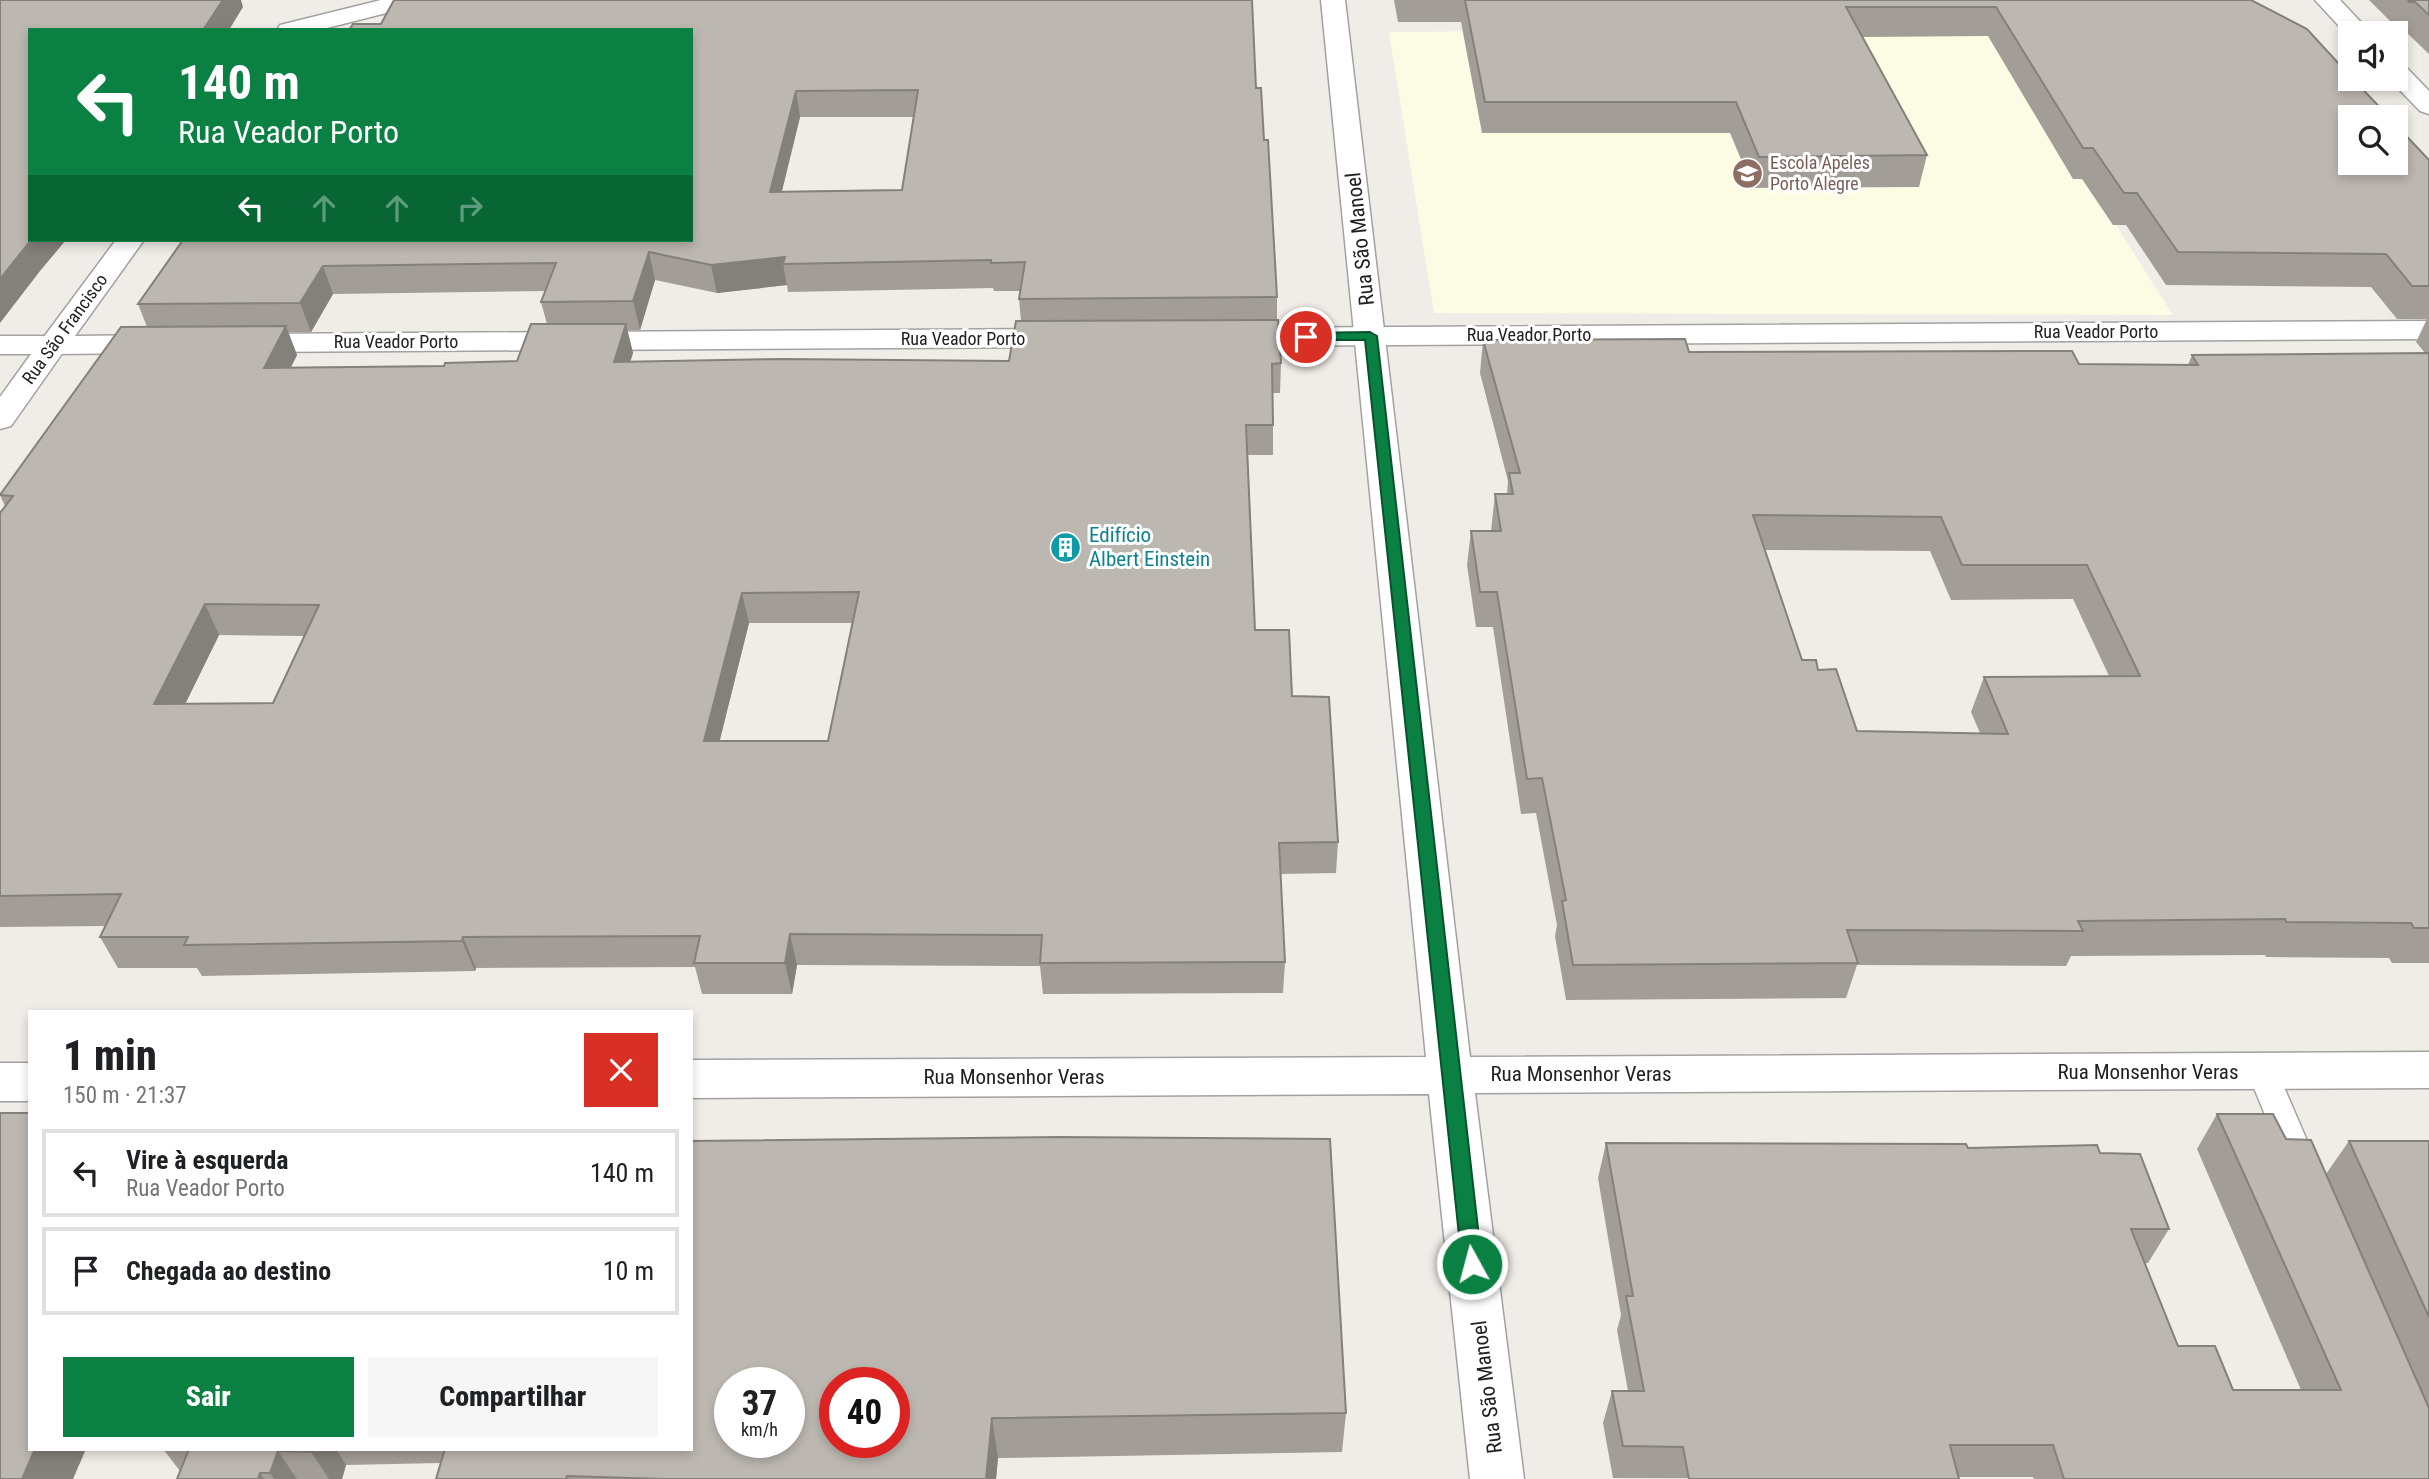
<!DOCTYPE html>
<html lang="pt">
<meta charset="utf-8">
<style>
:root{--surface:#fff;--page:#f6f6f6;--text:#202124;--muted:#757577;--line:#e0e0e0;--accent:#0b8043}
body{margin:0;font-family:"Roboto Condensed",sans-serif;background:var(--page);color:var(--text);height:100vh;display:flex;flex-direction:column;font-size:26px;white-space:nowrap}
*{box-sizing:border-box;margin:0}
p{font-size:23px;color:var(--muted)}
.icon{flex:none;width:38px;height:38px;fill:none;stroke:currentColor;stroke-width:2;stroke-linecap:round;stroke-linejoin:round}
.map{position:relative;flex:1;overflow:hidden}
.drawer{position:absolute;left:28px;top:1010px;width:665px;height:441px;display:flex;flex-direction:column;background:var(--surface);border-radius:0px;box-shadow:0 4px 10px #0003}
.drawer>*{flex:none}
.hud{position:absolute;left:28px;top:28px;width:665px;height:214px;border-radius:0px;box-shadow:0 4px 10px #0003;background:#0b8043;color:#fff;overflow:hidden}
.fabs{position:absolute;left:2338px;top:21px;display:grid;gap:14px}
.fabs a{display:grid;place-items:center;width:70px;height:70px;border-radius:0px;background:var(--surface);box-shadow:0 4px 10px #0003;font-size:35px}
.speed{position:absolute;left:714px;top:1367px;display:flex;gap:14px;font-size:35px;font-weight:700;text-align:center}
.speed>*{display:grid;place-content:center;width:91px;height:91px;border-radius:50%;background:var(--surface);box-shadow:0 4px 10px #0003;line-height:1}
.speed small{font-size:18px;font-weight:400}
.speed .limit{border:10px solid #d22;background:#fff;color:#111}
.pin{position:absolute;display:grid;place-items:center;width:60px;height:60px;color:#fff;margin:-30px;border:4px solid #fff;border-radius:50%;box-shadow:0 2px 7px #0007}
.me{position:absolute;width:77px;margin:-38px;rotate:353deg;stroke-linejoin:round;filter:drop-shadow(0 0 5px #0008)}
.turn{display:flex;align-items:center;gap:24px;height:147px;padding:0 35px;font-size:32px}
.turn .icon{width:91px;height:91px;stroke-width:2.5}
.turn b{display:block;font-size:49px;line-height:60px}
.lanes{display:flex;align-items:center;height:66px;padding:0 35px;background:#0003;justify-content:center;gap:35px;direction:ltr}
.lanes .off{opacity:.35}
.round{display:grid;place-items:center;flex:none;width:74px;height:74px;border-radius:0px;background:var(--page)}
.overview{display:flex;align-items:center;justify-content:space-between;height:119px;padding:0 35px}
h1{font-size:42px;font-weight:800;line-height:52px}
.action{display:flex;gap:14px;margin-top:auto;padding:14px 35px}
.action a{flex:1;height:80px;border-radius:0px;background:var(--accent);color:#fff;font-size:28px;font-weight:800;line-height:80px;text-align:center}
.action a+a{background:var(--page);color:var(--text)}
ul{padding:0;list-style:none}
li{display:flex;align-items:center;gap:21px;height:88px;margin:0 14px 10px;padding:0 21px;border:4px solid var(--line);border-radius:0px}
li div{flex:1}
li b{display:block;font-size:26px}
li em{font-style:normal}
.map>svg:first-child{display:block}
</style>
<div class="map">
<svg width="2429" height="1479" viewBox="0 0 2429 1479">
<rect width="100%" height="100%" fill="#f0ede8"/>
<path fill="#fcfce5" d="M1991,28L2173,315L1434,313L1389,32Z"/>
<g fill="none" stroke-linecap="round" stroke-linejoin="round">
<defs>
<path id="service" d="M2262,1058L2273,1062L2277,1071L2321,1173L2316,1183L2305,1187L2294,1183L2289,1173L2247,1071L2251,1062Z"/>
<g id="minor">
<path d="M381,0H422L418,5L319,30H277L280,25Z"/>
<path d="M2315,0H2340L2371,33H2350V38Z"/>
<path d="M2396,63L2405,66L2429,91V114L2420,111L2389,79H2396Z"/>
<path d="M116,240H144L75,336L159,335L170,338L174,344L170,350L159,353L53,354L42,351L38,345Z"/>
<path d="M2429,321V339L1228,346L1217,343L1213,337L1217,331L1228,328Z"/>
<path d="M1066,329L1077,332L1081,338L1077,344L1066,347L241,352L230,349L226,343L230,337L241,334Z"/>
</g>
<g id="tertiary">
<path d="M1321,0H1345L1470,1057L2429,1052V1088L1475,1093L1524,1479H1470L1429,1094L691,1098V1060L1426,1057Z"/>
<path d="M0,336H53L64,339L68,345L11,426L0,429V397L31,354H0Z"/>
<rect x="0" y="1063" width="30" height="38"/>
</g>
</defs>
<use href="#service" stroke="#a2a2a2" stroke-width="3"/>
<use href="#minor" stroke="#a2a2a2" stroke-width="3"/>
<use href="#tertiary" stroke="#a2a2a2" stroke-width="3"/>
<use href="#service" fill="#fff" fill-rule="evenodd"/>
<use href="#minor" fill="#fff" fill-rule="evenodd"/>
<use href="#tertiary" fill="#fff" fill-rule="evenodd"/>
</g>
<g fill="#a39d98" fill-rule="evenodd">
<path d="M1394,0H2251L2429,160V963H2392L2389,958L2266,957L2265,955L2071,956L2066,966L1857,965L1846,998L1566,1000L1555,936L1557,925L1536,813L1521,814L1493,627H1476L1467,565L1471,531H1491L1495,494H1507L1508,481L1480,373L1483,340L1689,352L2079,364L2188,365L2192,355L2425,353L2416,342L2427,319H2397L2371,287L2166,285L2126,225H2113L2082,179H2073L1988,36L1862,37L1927,155L1919,187L1753,188L1730,133H1482L1461,22H1398ZM1765,550L1930,551L1951,600L2073,599L2109,676L1984,677L1971,712L1980,733L1857,731L1818,670L1802,660Z"/>
<path d="M2369,0H2429V54L2403,29H2398Z"/>
<path d="M691,30L1256,88L1264,140L1277,297V320L1281,363L1280,393H1273V455H1248L1255,630L1292,696L1338,842L1336,873L1280,874L1285,962L1283,993L1043,994L1040,966L797,965L792,994H702L695,967L476,968L475,971L202,976L197,968H118L100,937L105,926L0,927V513L5,506L0,495L147,327L138,304ZM800,117H914L902,190L782,191ZM655,280L717,293L787,285L788,292L993,288L994,291H1021L1019,299L1021,321L1009,361H630L633,353L627,330H640ZM545,291L541,302L547,324L517,361L444,366L291,367L297,355L288,332H311L333,294ZM749,623H852L828,741H719ZM219,635L305,636L273,703L185,704Z"/>
<path d="M2217,1114L2286,1139L2326,1174L2349,1141H2429V1479H2034L2033,1477H1959V1479L1613,1478L1603,1423L1612,1391H1628L1617,1330L1621,1315L1598,1178L1606,1143L1968,1148L2100,1153L2169,1229L2148,1263H2145L2178,1346L2233,1390H2301L2197,1149Z"/>
<path d="M691,1141L1346,1413L1342,1452L998,1458L996,1479H436L440,1463L346,1465L342,1479H177L180,1471L163,1449H691Z"/>
</g>
<g fill="#84807c">
<path d="M221,0H241L243,7L229,30H203Z"/>
<path d="M796,91L800,117L775,219L770,192Z"/>
<path d="M31,240H66L40,271L0,323V279Z"/>
<path d="M649,252L655,280L640,330L633,301Z"/>
<path d="M785,257L783,264L787,285L717,293L711,265Z"/>
<path d="M323,266L333,294L311,332L300,303Z"/>
<path d="M626,324L633,353L621,391L614,362Z"/>
<path d="M286,326L297,355L276,397L264,368Z"/>
<path d="M742,593L749,623L712,772L704,741Z"/>
<path d="M205,604L219,635L170,735L154,704Z"/>
<path d="M790,934L797,965L792,994L785,963Z"/>
<path d="M463,937L476,968L475,971L462,941Z"/>
<path d="M992,1418L998,1458L996,1479H986Z"/>
<path d="M35,1449H86L73,1479H22Z"/>
<path d="M312,1449H336L346,1465L342,1479H329L311,1452Z"/>
<path d="M278,1451L297,1479H274L270,1473Z"/>
<path d="M260,1473L264,1479H258Z"/>
</g>
<g fill="#bdb7b1" stroke="#84807c" stroke-width="2" fill-rule="evenodd">
<path d="M0,0H223L203,30H30V240H31L0,279Z"/>
<path d="M394,0H1252L1256,88H1261L1264,140H1268L1277,297L1019,299L1025,262L991,263V260L783,264L785,257L711,265L649,252L633,301L541,302L556,263L323,266L300,303L138,304L183,240H691V30H349L353,24H381ZM918,90L902,190L770,192L796,91Z"/>
<path d="M1465,0H2251L2307,29L2350,76V79H2353L2389,117H2350V163H2396V125L2429,160V286H2412L2386,254L2178,252L2137,193H2124L2093,148H2083L1996,7H1846L1927,155L1759,157L1736,102H1485Z"/>
<path d="M2408,0H2429V15L2415,2H2409Z"/>
<path d="M1278,320L1281,363L1272,364L1273,425H1246L1255,630H1289L1292,696L1329,697L1338,842L1279,843L1285,962L1040,963L1042,935L790,934L785,963H694L700,936L463,937L462,941L184,945L188,937H100L121,894L0,896V513L13,496L0,495L121,327L286,326L264,368L444,366L445,363L517,361L531,324H626L614,362L783,359L1009,361L1016,321ZM859,592L828,741H704L742,593ZM205,604L319,605L273,703L154,704Z"/>
<path d="M1685,339L1689,352L2072,351L2079,364L2198,365L2192,355L2429,353V928H2414L2411,923L2286,922L2285,919L2078,921L2083,931L1847,930L1858,963L1573,965L1562,901L1566,900L1542,778L1527,779L1497,592H1480L1471,531H1501L1495,494H1513L1509,473H1520L1483,340ZM1753,515L1941,517L1962,565H2087L2140,676L1984,677L2008,734L1857,731L1836,669L1818,670L1816,660H1802Z"/>
<path d="M0,1113H30V1449H35L22,1479H0Z"/>
<path d="M2217,1114H2273L2286,1139L2311,1140L2429,1408V1479H2064L2053,1445H1950L1959,1479H1689L1683,1447L1623,1446L1612,1391H1644L1626,1296H1633L1606,1143L1966,1144L1968,1148L2097,1145L2100,1153L2140,1154L2169,1229H2131L2178,1346H2215L2233,1390H2341Z"/>
<path d="M1059,1137L1330,1139L1346,1413L992,1418L986,1479H663L567,1476L566,1479H436L445,1449H691V1141ZM730,1382H789V1442H730ZM835,1382H894V1442H835Z"/>
<path d="M2349,1141H2429V1317Z"/>
<path d="M189,1449H312L311,1452L278,1451L270,1473H260L258,1479H177Z"/>
</g>
<path fill="#0b8043" stroke="#07532c" stroke-width="2" d="M1370,332L1377,336L1482,1264L1479,1270L1472,1272L1465,1270L1462,1264L1365,340H1306L1300,337L1306,333Z"/>
<defs>
<symbol id="school-disc" viewBox="-11 -11 22 22"><circle r="9.5" fill="#8d6e63" stroke="#fff"/><path d="M0-5L7-2L0 1L-7-2ZM-4 1L0 2.5L4 1V4Q0 6-4 4Z" fill="#fff"/></symbol>
<symbol id="building-disc" viewBox="-11 -11 22 22"><circle r="9.5" fill="#0f9aa8" stroke="#fff"/><path d="M-4-6H4V6H1V3H-1V6H-4ZM-2.5-4.3h1.7v1.8h-1.7ZM.8-4.3h1.7v1.8H.8ZM-2.5-1h1.7V.8h-1.7ZM.8-1h1.7V.8H.8Z" fill="#fff"/></symbol>
</defs>
<g fill-rule="evenodd">
<use href="#school-disc" x="1730" y="156" width="35" height="35"/>
<use href="#building-disc" x="1048" y="530" width="35" height="35"/>
</g>
<g text-anchor="middle" stroke-width="6" stroke-linejoin="round" paint-order="stroke">
<g font-size="18" fill="#785e54" stroke="#fff" text-anchor="start">
<text x="1770" y="169">Escola Apeles<tspan x="1770" dy="21">Porto Alegre</tspan></text>
</g>
<g font-size="18" fill="#212121" stroke="#fff">
<text transform="translate(65 329) rotate(-54)" y="6">Rua São Francisco</text>
<text x="2096" y="338">Rua Veador Porto</text>
<text x="1529" y="341">Rua Veador Porto</text>
<text x="963" y="345">Rua Veador Porto</text>
<text x="396" y="348">Rua Veador Porto</text>
</g>
<g font-size="21" fill="#212121" stroke="#fff">
<text transform="translate(1360 239) rotate(-96)" y="7">Rua São Manoel</text>
<text x="2148" y="1079">Rua Monsenhor Veras</text>
<text x="1581" y="1081">Rua Monsenhor Veras</text>
<text x="1014" y="1084">Rua Monsenhor Veras</text>
<text transform="translate(1487 1387) rotate(-97)" y="7">Rua São Manoel</text>
</g>
<g font-size="21" fill="#0d838f" stroke="#fff" text-anchor="start">
<text x="1089" y="542">Edifício<tspan x="1089" dy="24">Albert Einstein</tspan></text>
</g>
</g>
</svg>
<div class="fabs">
<a><svg class="icon" aria-label="sound" viewBox="0 0 24 24"><path d="M4 9h4l5-4v14l-5-4H4zM17 9q2 3 0 6"/></svg></a>
<a><svg class="icon" aria-label="search" viewBox="0 0 24 24"><circle cx="10" cy="10" r="6"/><path d="M15 15l6 6"/></svg></a>
</div>
<div class="speed"><div>37<small>km/h</small></div><div class="limit">40</div></div>
<div class="pin" style="left:1306px;top:337px;background:#d93025"><svg class="icon" aria-label="arrive" viewBox="0 0 24 24"><path d="M6 21V4h12l-3 4 3 4H6"/></svg></div>
<svg class="me" style="left:1472px;top:1264px" viewBox="-20 -20 40 40"><circle r="17" fill="#0b8043" stroke="#fff" stroke-width="3"/><path d="M0-11L8 9 0 5-8 9z" fill="#fff"/></svg>
<div class="hud">
<div class="turn"><svg class="icon" aria-label="left" viewBox="0 0 24 24"><path d="M17 20v-9H6M10 6l-5 5 5 5"/></svg><div><b>140 m</b>Rua Veador Porto</div></div>
<div class="lanes"><svg class="icon" aria-label="left" viewBox="0 0 24 24"><path d="M17 20v-9H6M10 6l-5 5 5 5"/></svg><svg class="icon off" aria-label="ahead" viewBox="0 0 24 24"><path d="M12 20V5M6 11l6-6 6 6"/></svg><svg class="icon off" aria-label="ahead" viewBox="0 0 24 24"><path d="M12 20V5M6 11l6-6 6 6"/></svg><svg class="icon off" aria-label="right" viewBox="0 0 24 24"><path d="M7 20v-9h11M14 6l5 5-5 5"/></svg></div>
</div>
<section class="drawer">
<div class="overview"><div><h1>1 min</h1><p>150 m · 21:37</p></div><a class="round" style="background:#d93025;color:#fff"><svg class="icon" aria-label="close" viewBox="0 0 24 24"><path d="M6 6l12 12M18 6L6 18"/></svg></a></div>
<ul>
<li><svg class="icon" aria-label="left" viewBox="0 0 24 24"><path d="M17 20v-9H6M10 6l-5 5 5 5"/></svg><div><b>Vire à esquerda</b><p>Rua Veador Porto</p></div><em>140 m</em></li>
<li><svg class="icon" aria-label="arrive" viewBox="0 0 24 24"><path d="M6 21V4h12l-3 4 3 4H6"/></svg><div><b>Chegada ao destino</b></div><em>10 m</em></li>
</ul>
<div class="action"><a>Sair</a><a>Compartilhar</a></div>
</section>
</div>
